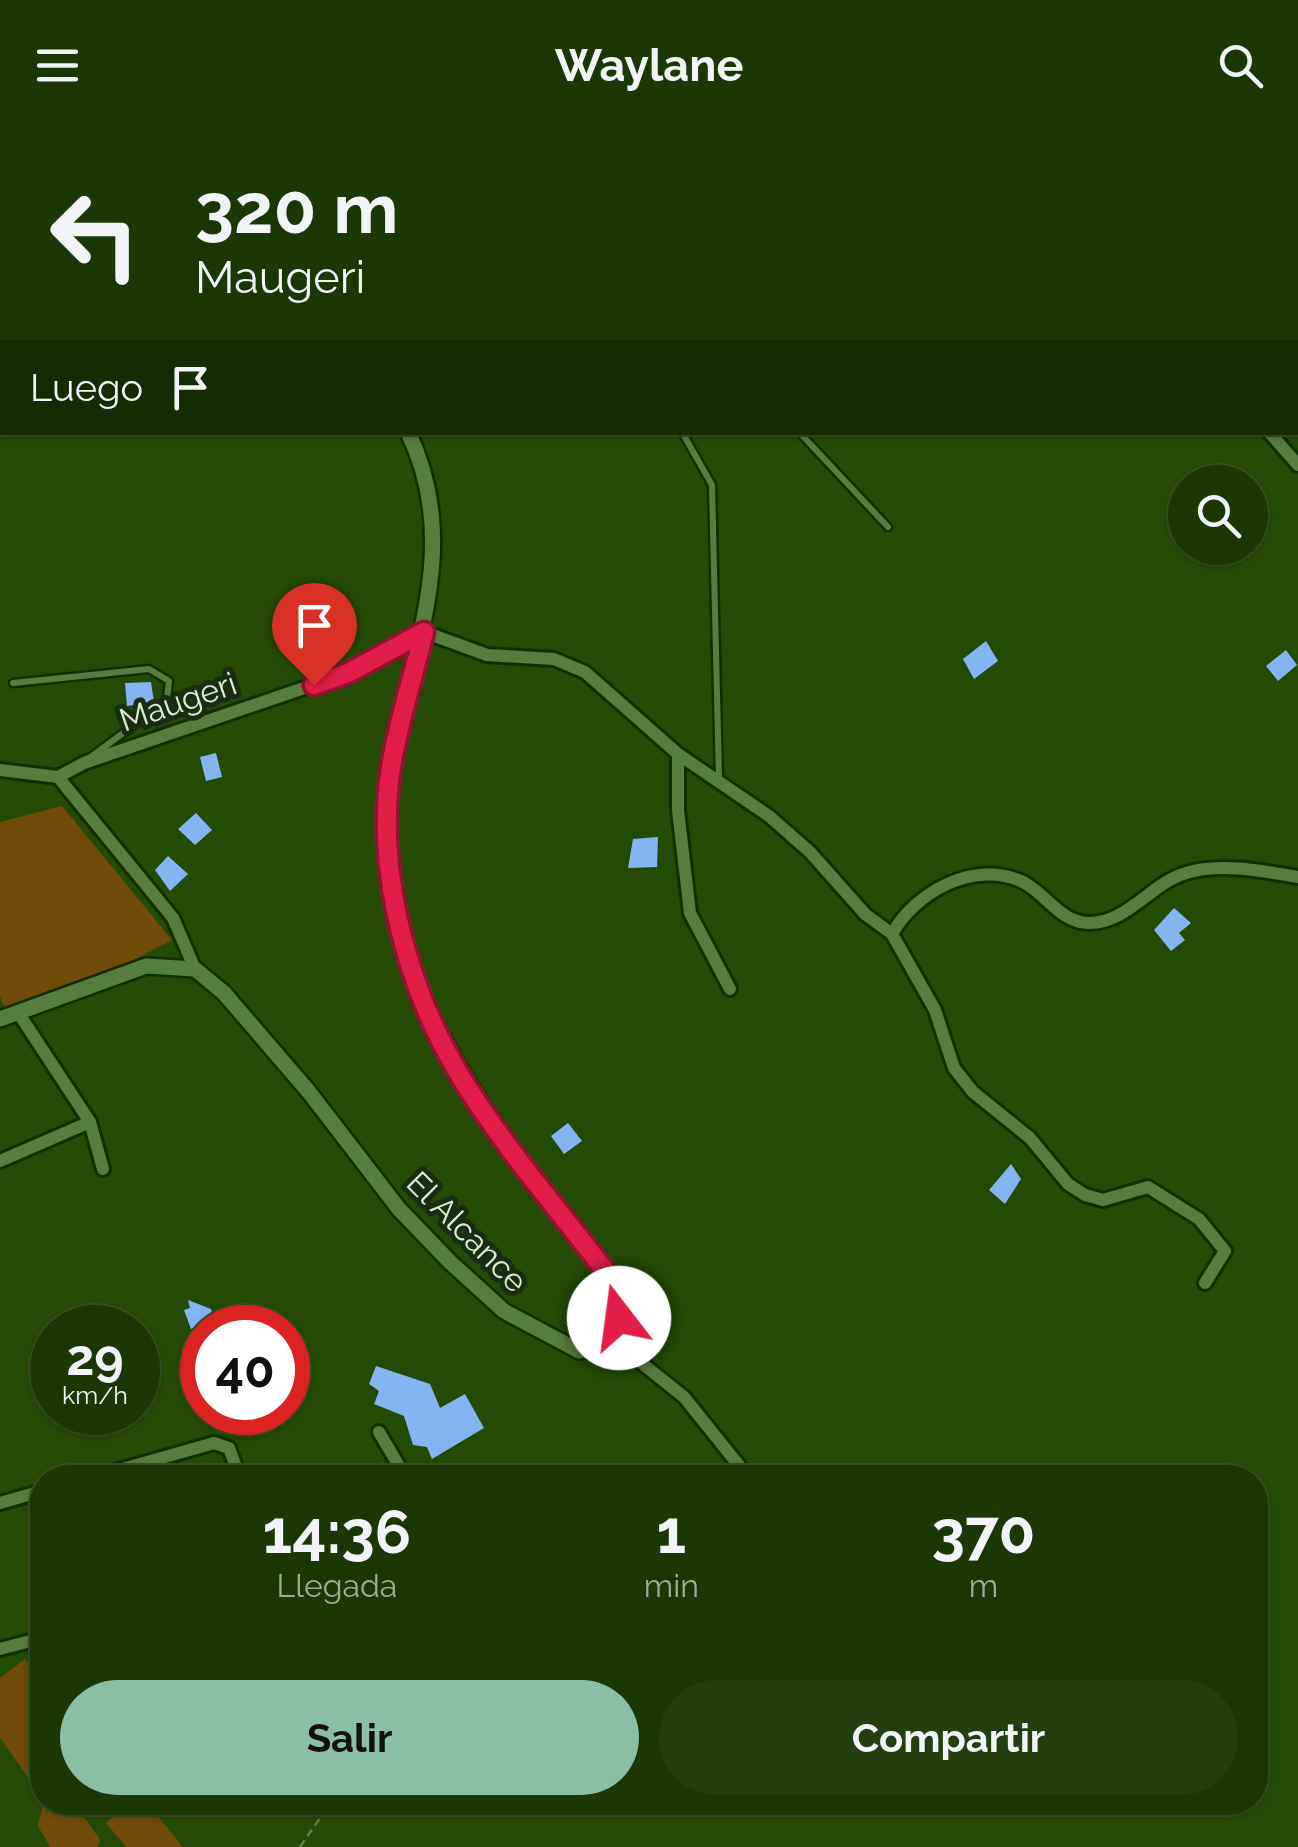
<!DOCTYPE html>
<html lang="es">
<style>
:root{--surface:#1b3804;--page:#243f0e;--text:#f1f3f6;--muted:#a0ac9a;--line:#395226;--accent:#8abfa5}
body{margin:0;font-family:Raleway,sans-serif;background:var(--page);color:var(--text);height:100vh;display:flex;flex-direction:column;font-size:38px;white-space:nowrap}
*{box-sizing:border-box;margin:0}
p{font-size:32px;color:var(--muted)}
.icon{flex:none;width:55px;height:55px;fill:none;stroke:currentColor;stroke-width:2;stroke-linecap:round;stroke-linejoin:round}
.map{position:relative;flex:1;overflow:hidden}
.side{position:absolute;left:30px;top:1335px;width:1238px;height:350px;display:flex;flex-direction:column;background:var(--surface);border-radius:40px;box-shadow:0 2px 8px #0004,0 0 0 2px var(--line)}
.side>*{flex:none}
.guide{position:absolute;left:0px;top:0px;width:1300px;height:305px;box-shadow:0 2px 8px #0004,0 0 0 2px var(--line);background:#1b3804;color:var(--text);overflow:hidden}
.controls{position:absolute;left:1168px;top:335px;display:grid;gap:20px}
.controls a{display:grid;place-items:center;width:100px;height:100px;border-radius:50%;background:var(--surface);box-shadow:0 2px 8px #0004,0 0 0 2px var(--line);font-size:50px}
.speed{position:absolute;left:30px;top:1175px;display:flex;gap:20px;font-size:50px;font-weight:700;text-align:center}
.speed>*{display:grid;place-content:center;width:130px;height:130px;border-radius:50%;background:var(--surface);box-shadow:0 2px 8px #0004,0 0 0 2px var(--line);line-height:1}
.speed small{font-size:25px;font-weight:400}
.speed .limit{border:15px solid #d22;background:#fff;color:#111}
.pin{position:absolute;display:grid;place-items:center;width:85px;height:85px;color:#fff;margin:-102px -42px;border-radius:50% 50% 50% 0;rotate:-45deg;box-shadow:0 0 10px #0007}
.pin .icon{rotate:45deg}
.me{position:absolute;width:110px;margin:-55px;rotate:345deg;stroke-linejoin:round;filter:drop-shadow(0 0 8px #0008)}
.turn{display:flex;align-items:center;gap:35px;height:210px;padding:0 30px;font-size:45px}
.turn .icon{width:130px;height:130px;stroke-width:2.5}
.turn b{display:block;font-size:70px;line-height:85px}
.then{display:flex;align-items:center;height:95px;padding:0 30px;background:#0003;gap:20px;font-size:38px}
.eta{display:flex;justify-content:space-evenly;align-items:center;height:170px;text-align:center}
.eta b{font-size:60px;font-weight:700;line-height:70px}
.action{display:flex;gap:20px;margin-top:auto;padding:20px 30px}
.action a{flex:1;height:115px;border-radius:60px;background:var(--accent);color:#111;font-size:40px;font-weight:700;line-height:115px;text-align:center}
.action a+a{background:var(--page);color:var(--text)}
header{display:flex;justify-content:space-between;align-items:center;height:130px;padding:0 30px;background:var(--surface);font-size:45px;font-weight:700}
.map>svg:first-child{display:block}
</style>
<header><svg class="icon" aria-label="menu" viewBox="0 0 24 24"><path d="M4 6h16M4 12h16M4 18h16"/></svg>Waylane<svg class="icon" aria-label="search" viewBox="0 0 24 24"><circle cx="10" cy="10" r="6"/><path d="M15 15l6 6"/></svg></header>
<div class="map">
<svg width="1298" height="1717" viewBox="0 0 1298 1717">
<rect width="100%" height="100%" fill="#244b05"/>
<g fill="#714c09">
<path d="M62,676L172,810L88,854L7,884L0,866V692Z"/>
<path d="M25,1529L42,1551V1650L34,1656L0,1608V1548Z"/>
<path d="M130,1672L147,1673L183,1717H126L106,1693Z"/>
<path d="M43,1673H75L100,1710L98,1717H50L38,1696Z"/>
</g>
<g fill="#84b4f2">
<path d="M986,511L998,531L974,549L963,529Z"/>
<path d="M1286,520L1297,535L1278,551L1266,536Z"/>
<path d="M151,552L154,572L127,576L125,553Z"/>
<path d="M216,623L222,647L206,651L200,627Z"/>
<path d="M196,683L212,700L195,715L178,699Z"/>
<path d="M658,707L657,737L628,738L633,709Z"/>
<path d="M168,726L188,744L170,761L155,740Z"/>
<path d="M1174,778L1191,793L1179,803L1185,810L1171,821L1154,800Z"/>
<path d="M568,993L582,1011L564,1024L551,1006Z"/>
<path d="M1011,1034L1021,1049L1005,1074L989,1060Z"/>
<path d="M188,1170L211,1179L214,1189L191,1199L184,1180L190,1178Z"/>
<path d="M376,1236L430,1254L440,1278L465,1264L484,1298L432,1329L427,1317L413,1315L404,1286L374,1274L379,1261L369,1254Z"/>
</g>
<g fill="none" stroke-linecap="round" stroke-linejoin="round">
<defs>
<g id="service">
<path d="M682,302L712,355L719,648"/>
<path d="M799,302L888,397"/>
<path d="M13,553L149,539L169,551L167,569L157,578L88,629"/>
</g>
<g id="minor">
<path d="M1031,0L1033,2"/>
<path d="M1269,302L1298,335"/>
<path d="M678,624V680L690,783L730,859"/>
<path d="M0,640L58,647L84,633L348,543L424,502L487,525L554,529L585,542L678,624L769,686L810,722L865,784L892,804C915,762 975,729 1023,752C1045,763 1060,792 1088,793C1126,794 1150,755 1183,744C1217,732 1264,741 1298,747"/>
<path d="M58,647L173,788L195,839"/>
<path d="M892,804L935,880L954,938L973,962L1030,1008L1068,1054L1085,1065L1103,1070L1148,1057L1199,1089L1225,1121L1205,1153"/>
<path d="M19,884L90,992L103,1039"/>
<path d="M0,1031L90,992"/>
<path d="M609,1207L684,1267L749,1348"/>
<path d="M379,1302L406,1348"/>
<path d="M91,1348L214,1313L229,1318L240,1348"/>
<path d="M0,1373L42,1361"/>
<path d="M0,1519L42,1508"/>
</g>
<g id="tertiary">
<path d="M306,0L307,2"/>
<path d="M0,889L146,836L195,839L224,863L309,962L399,1079L450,1132L504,1181L579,1221C623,1215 624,1179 609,1146C503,1006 384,874 387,687C389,553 473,437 408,302"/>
</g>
</defs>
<use href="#service" stroke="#112e00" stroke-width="11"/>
<use href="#minor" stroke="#112e00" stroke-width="18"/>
<use href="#tertiary" stroke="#112e00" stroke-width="20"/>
<path stroke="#608247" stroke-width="2.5" stroke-dasharray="8 5" stroke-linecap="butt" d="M300,1717L331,1672"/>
<use href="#service" stroke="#557e3e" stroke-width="6"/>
<use href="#minor" stroke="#557e3e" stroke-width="12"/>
<use href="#tertiary" stroke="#557e3e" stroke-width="15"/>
</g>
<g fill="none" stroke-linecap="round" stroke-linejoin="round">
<defs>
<path id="route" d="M314,555L348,543L424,502C413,548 397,596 390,643C376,748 410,868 467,957C509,1023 562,1084 609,1146L620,1169L619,1188"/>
</defs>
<use href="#route" stroke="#92132f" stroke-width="25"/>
<use href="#route" stroke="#e11d48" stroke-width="18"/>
</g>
<g text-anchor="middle" stroke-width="10" stroke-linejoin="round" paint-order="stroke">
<g font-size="32" fill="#d7efcc" stroke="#1a2c11">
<text transform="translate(178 572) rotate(-19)" y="11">Maugeri</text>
<text transform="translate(467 1102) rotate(45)" y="11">El Alcance</text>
</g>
</g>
</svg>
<div class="controls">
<a><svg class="icon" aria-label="search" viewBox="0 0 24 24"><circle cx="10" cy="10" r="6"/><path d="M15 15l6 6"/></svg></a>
</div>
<div class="speed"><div>29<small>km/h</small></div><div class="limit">40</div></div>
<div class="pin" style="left:314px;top:555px;background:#d93025"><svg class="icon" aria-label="arrive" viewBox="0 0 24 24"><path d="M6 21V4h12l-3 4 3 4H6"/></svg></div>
<svg class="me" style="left:619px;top:1188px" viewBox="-20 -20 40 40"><circle r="19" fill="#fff"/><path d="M0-13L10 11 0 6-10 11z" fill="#e11d48"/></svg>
<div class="guide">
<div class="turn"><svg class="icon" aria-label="left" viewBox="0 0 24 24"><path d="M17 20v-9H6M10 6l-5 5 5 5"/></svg><div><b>320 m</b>Maugeri</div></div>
<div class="then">Luego<svg class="icon" aria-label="arrive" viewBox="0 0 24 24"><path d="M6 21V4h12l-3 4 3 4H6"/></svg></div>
</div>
<section class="side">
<div class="eta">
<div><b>14:36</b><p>Llegada</p></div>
<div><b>1</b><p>min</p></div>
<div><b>370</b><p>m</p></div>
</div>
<div class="action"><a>Salir</a><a>Compartir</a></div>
</section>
</div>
